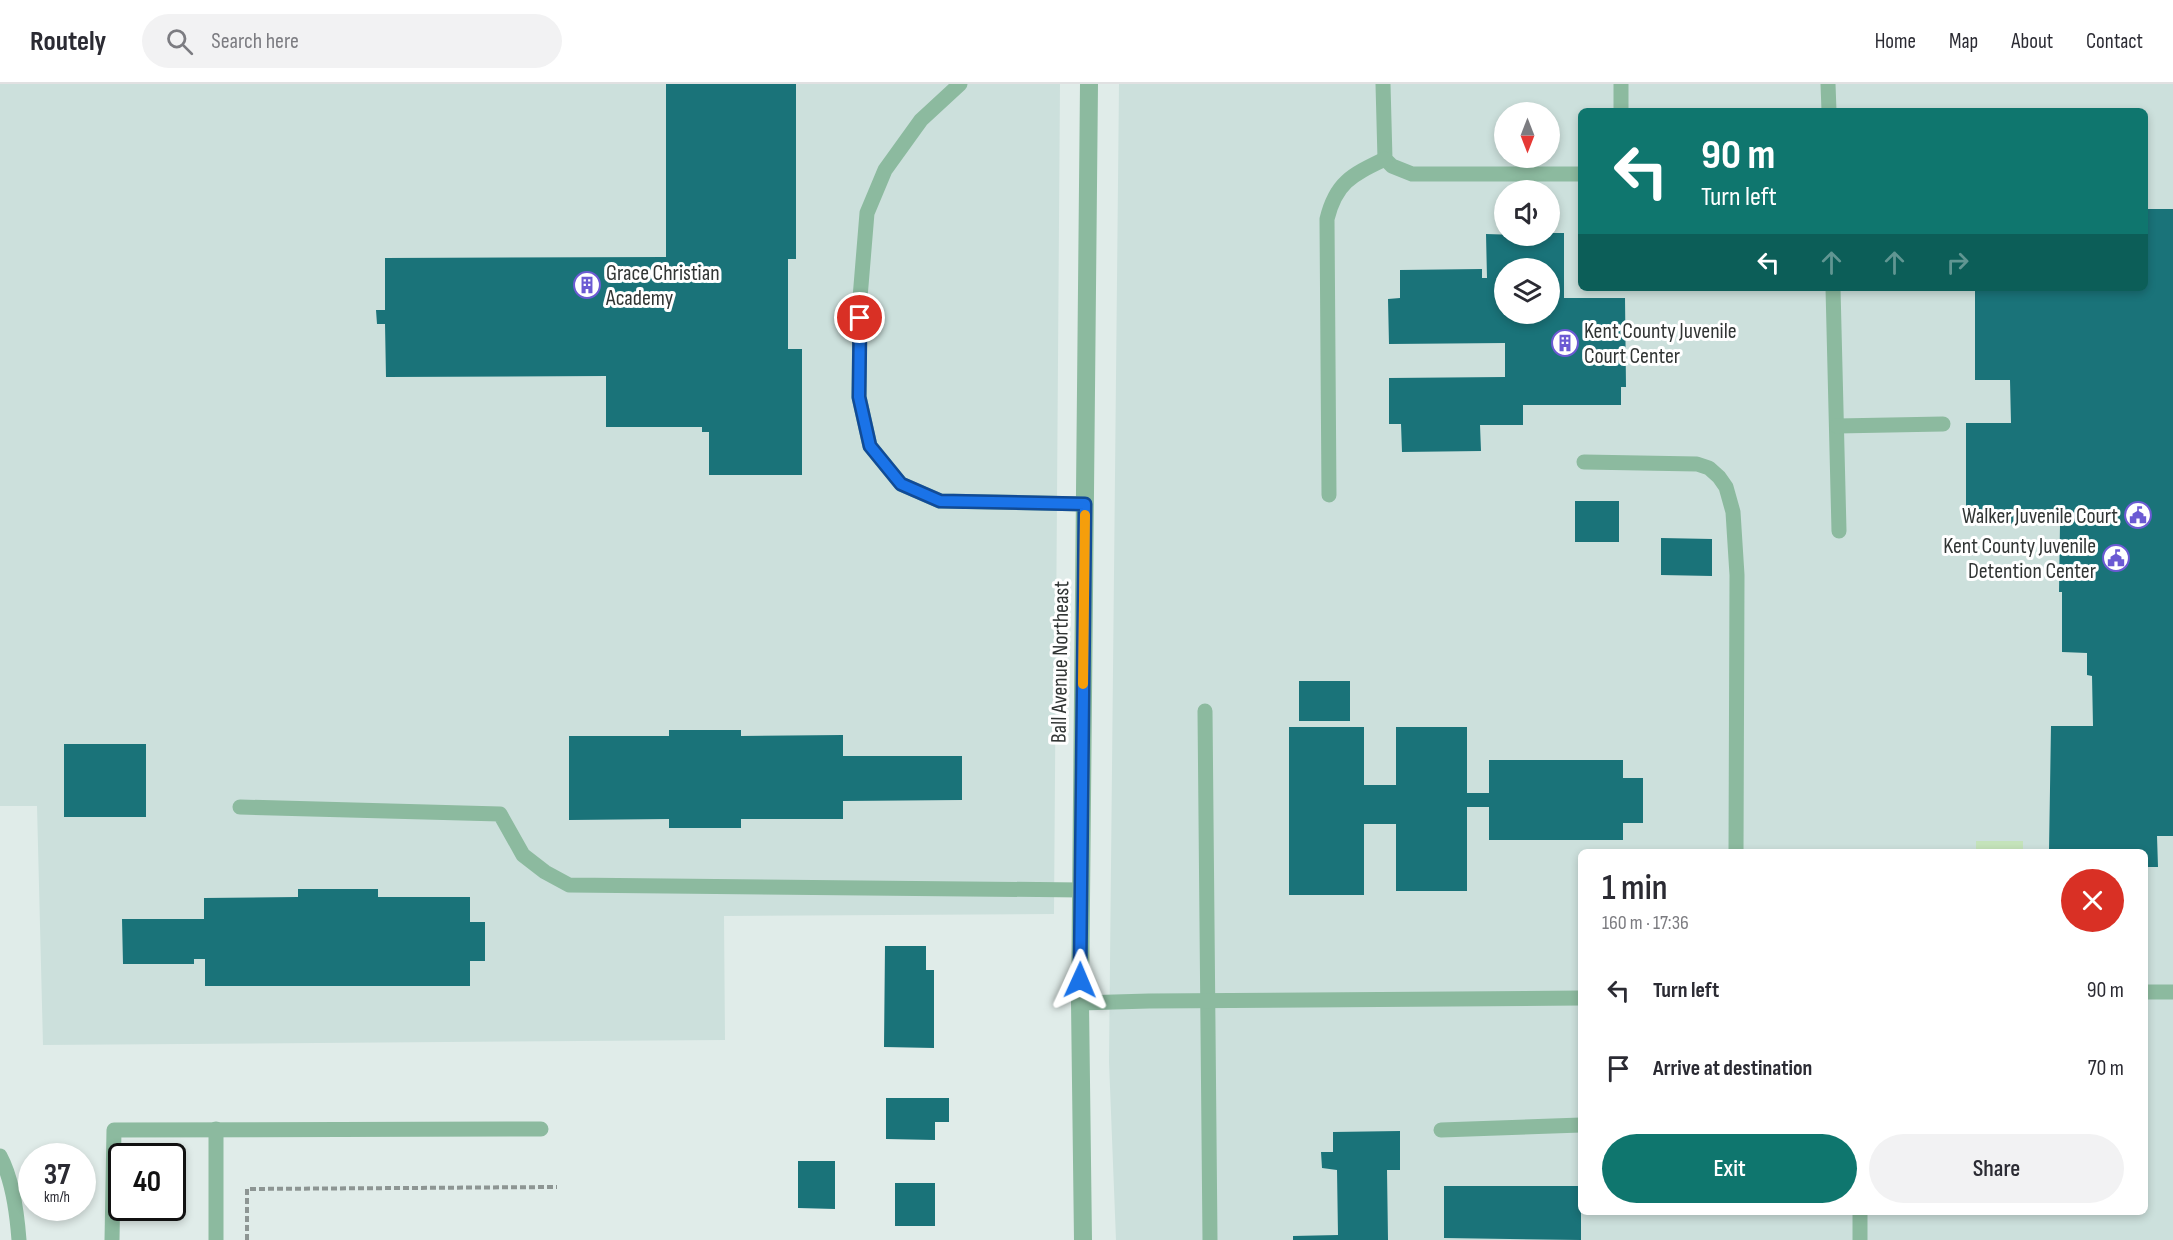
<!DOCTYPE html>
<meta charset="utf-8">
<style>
:root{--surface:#fff;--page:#f2f2f3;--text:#2b2b33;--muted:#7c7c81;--line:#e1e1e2;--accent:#0f766e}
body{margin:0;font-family:"Sofia Sans Condensed",sans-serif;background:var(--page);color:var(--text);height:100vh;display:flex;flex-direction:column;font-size:22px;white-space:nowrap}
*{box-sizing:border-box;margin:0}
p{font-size:20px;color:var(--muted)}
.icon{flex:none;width:33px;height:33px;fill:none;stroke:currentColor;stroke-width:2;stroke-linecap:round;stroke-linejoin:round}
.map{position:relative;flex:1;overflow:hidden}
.side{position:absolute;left:1578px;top:765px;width:570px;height:366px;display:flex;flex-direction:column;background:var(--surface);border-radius:9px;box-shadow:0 3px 9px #0003}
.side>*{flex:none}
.banner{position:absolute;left:1578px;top:24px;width:570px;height:183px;border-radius:9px;box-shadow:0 3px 9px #0003;background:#0f766e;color:#fff;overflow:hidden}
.needle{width:39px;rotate:180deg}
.fabs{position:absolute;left:1494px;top:18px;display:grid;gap:12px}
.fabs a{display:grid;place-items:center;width:66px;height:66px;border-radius:50%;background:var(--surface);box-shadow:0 3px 9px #0003;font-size:30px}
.speed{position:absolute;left:18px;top:1059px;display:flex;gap:12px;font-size:30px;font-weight:700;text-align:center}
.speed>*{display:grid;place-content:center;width:78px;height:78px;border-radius:50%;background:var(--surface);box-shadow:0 3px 9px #0003;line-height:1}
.speed small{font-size:15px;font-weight:400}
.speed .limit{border:3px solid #111;border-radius:9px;background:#fff;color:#111}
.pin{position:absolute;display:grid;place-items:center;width:51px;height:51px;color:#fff;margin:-26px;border:3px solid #fff;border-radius:50%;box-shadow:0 2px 6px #0007}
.me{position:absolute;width:66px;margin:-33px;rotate:1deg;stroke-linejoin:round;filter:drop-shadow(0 0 4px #0008)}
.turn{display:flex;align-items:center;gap:21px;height:126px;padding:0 24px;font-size:27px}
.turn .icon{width:78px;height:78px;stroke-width:2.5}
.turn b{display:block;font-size:42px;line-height:51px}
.lanes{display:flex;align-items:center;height:57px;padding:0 24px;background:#0003;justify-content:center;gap:30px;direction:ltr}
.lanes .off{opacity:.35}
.round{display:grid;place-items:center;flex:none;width:63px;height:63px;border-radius:32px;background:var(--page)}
.overview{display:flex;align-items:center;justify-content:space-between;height:102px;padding:0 24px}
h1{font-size:36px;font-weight:600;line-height:45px}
.button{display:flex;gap:12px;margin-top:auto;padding:12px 24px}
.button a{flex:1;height:69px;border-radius:36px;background:var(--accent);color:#fff;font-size:24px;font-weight:600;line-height:69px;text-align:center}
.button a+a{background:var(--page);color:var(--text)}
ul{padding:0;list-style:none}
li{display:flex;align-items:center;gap:18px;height:78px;padding:0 24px}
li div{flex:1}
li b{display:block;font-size:22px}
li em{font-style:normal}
header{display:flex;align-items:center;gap:36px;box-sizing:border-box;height:84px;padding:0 30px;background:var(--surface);border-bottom:2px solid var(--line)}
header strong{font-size:28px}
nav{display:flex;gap:33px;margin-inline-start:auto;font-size:21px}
.search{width:420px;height:54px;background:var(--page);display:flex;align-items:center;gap:15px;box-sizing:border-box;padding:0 21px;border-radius:33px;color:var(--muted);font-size:22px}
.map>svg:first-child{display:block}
</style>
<header>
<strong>Routely</strong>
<div class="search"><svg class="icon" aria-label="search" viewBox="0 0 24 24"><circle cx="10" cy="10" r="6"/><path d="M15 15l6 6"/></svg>Search here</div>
<nav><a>Home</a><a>Map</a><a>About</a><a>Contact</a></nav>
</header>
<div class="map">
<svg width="2173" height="1156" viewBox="0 0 2173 1156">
<rect width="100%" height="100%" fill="#e0ece9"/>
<g fill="#cce0dc" fill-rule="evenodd">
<path d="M0,0H1060L1054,830L724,832L725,956L43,961L37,722H0Z"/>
<path d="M1119,0H2173V1156H1116L1109,978ZM1581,27H2145V204H1581ZM1504,28H1550V74H1504ZM1504,106H1550V152H1504ZM1504,184H1550V230H1504ZM1581,768H2145V1128H1581Z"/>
</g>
<rect fill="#c4e3ba" x="1976" y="757" width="47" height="11"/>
<g fill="#1a7379" fill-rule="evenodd">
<path d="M666,0H796V175H788V265H802V391H709V348H702V343H606V292L386,293L385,240H377L376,226H385V174L666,173Z"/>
<path d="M2145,125H2173V752H2157L2158,783H2145V768H2049L2051,642H2093L2092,592L2087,591V569L2062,568V508H2059L2060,440L1966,439V339H2011L2010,296H1975V204H2145Z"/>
<path d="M1550,149H1564V214H1625L1626,303H1621V321H1523V341H1480L1481,367L1402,368L1401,340H1389V294L1505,293V259L1389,260L1388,215L1400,214V186L1482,185V194H1487L1486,150L1550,152ZM1504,184H1550V230H1504Z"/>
<rect x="1575" y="417" width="44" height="41"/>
<path d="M1661,454L1712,455V492L1661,491Z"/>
<rect x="1299" y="597" width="51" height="40"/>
<path d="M1289,643H1364V701H1396V643H1467V709H1489V676H1623V694H1643V739H1623V756H1489V723H1467V807H1396V740H1364V811H1289Z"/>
<path d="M669,646H741V652L843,651V672H962V716L843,717V735H741V744H669V735L569,736V652H669Z"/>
<rect x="64" y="660" width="82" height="73"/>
<path d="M298,805H378V813H470V838H485V877H470V902H205V875H194V880H123L122,835H204V814L298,813Z"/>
<path d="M885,862H926V886H934V964L884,963Z"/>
<path d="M886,1014H949V1038H935V1056L886,1055Z"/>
<path d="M1400,1047V1086H1387L1388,1156H1293V1152L1338,1151L1337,1086L1322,1084L1321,1068H1333V1048Z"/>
<path d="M798,1077H835V1125L798,1124Z"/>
<rect x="895" y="1099" width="40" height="43"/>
<path d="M1444,1102H1581V1156L1444,1154Z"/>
</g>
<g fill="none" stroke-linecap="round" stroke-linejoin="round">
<path stroke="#8d9593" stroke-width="4" stroke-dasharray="6 3" stroke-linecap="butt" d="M247,1156V1105L557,1103"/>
<g stroke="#8cba9f" stroke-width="15">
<path d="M960,0L921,36L885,86L867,129L860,214L859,313L870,362L901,400L940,417L1085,420"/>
<path d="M1383,0L1385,75L1392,82L1412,90H1581"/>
<path d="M1621,0V27"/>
<path d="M1828,0L1829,27"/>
<path d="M1833,204L1839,447"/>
<path d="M1837,342L1943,340"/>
<path d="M1584,378L1697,380L1709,384L1719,393L1726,403L1733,428L1737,491L1736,768"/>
<path d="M1329,411L1327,135C1336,98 1352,91 1385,75"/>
<path d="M1205,627L1210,1156"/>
<path d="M240,723L500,730L523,771L545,788L569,801L1081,806"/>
<path d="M2145,908H2173"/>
<path d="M1080,919L1149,917L1581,914"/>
<path d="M1441,1046L1581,1041"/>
<path d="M0,1072C13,1096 17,1129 19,1156"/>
<path d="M112,1156L114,1046L541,1045"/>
<path d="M216,1156V1045"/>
<path d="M1860,1156V1128"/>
</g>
<path stroke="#8cba9f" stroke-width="18" d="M1083,1156L1080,919L1089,0"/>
</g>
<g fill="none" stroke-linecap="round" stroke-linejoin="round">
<defs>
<path id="route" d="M860,234L859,313L870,362L901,400L940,417L1085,420L1080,896"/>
</defs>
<use href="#route" stroke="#114b97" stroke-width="15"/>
<use href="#route" stroke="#1a73e8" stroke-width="10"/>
<path stroke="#f59e0b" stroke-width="10" d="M1083,600L1085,431"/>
</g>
<defs>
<symbol id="building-ring" viewBox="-11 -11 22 22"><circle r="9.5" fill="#fff" stroke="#6b5ad3" stroke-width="1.5"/><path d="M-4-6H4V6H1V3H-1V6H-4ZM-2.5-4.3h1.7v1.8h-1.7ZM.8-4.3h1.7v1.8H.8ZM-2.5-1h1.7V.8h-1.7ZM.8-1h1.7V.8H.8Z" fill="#6b5ad3"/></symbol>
<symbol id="civic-ring" viewBox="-11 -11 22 22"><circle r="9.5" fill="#fff" stroke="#6b5ad3" stroke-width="1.5"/><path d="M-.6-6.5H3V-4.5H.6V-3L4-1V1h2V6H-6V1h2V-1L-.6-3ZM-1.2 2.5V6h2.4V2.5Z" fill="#6b5ad3"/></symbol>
</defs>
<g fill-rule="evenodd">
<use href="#building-ring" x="572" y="186" width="30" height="30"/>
<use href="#building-ring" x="1550" y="244" width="30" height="30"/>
<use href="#civic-ring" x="2123" y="416" width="30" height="30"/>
<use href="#civic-ring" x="2101" y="459" width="30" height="30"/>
</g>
<g text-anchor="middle" stroke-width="6" stroke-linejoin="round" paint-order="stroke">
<g font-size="22" fill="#313534" stroke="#fff" text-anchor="start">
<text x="606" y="196">Grace Christian<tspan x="606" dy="25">Academy</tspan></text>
<text x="1584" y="254">Kent County Juvenile<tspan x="1584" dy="25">Court Center</tspan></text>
<text x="2118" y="439" text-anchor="end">Walker Juvenile Court</text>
<text x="2096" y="469" text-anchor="end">Kent County Juvenile<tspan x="2096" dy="25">Detention Center</tspan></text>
</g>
<g font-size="22" fill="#313534" stroke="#fff">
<text transform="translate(1059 578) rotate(-89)" y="8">Ball Avenue Northeast</text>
</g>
</g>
</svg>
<div class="fabs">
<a><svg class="needle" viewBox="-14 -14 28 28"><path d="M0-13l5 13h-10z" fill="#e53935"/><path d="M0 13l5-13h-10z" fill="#7c7c81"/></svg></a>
<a><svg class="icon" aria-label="sound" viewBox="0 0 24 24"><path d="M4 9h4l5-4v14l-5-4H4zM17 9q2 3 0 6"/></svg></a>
<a><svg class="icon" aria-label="layers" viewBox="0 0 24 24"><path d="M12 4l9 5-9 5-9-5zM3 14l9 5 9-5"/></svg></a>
</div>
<div class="speed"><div>37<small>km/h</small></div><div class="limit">40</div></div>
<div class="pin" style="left:860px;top:234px;background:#d93025"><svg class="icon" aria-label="arrive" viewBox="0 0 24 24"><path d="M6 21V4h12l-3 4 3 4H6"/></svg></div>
<svg class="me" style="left:1080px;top:896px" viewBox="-20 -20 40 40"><path d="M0-17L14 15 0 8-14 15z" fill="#1a73e8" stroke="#fff" stroke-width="4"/></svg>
<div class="banner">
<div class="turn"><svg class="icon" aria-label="left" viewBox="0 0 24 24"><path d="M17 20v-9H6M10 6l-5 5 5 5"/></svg><div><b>90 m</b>Turn left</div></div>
<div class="lanes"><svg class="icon" aria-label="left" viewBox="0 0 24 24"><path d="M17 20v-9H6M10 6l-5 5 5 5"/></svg><svg class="icon off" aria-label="ahead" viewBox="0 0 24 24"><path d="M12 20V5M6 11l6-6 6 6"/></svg><svg class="icon off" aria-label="ahead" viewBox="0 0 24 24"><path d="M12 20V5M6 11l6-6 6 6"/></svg><svg class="icon off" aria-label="right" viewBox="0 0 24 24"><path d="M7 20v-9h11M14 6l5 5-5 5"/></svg></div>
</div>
<section class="side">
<div class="overview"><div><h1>1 min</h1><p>160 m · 17:36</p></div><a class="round" style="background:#d93025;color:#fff"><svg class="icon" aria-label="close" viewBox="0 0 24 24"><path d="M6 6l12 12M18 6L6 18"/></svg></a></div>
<ul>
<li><svg class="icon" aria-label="left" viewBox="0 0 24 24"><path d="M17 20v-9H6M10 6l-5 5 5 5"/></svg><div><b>Turn left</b></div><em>90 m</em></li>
<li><svg class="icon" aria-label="arrive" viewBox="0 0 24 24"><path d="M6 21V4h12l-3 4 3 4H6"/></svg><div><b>Arrive at destination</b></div><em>70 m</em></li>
</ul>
<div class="button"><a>Exit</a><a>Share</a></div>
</section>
</div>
